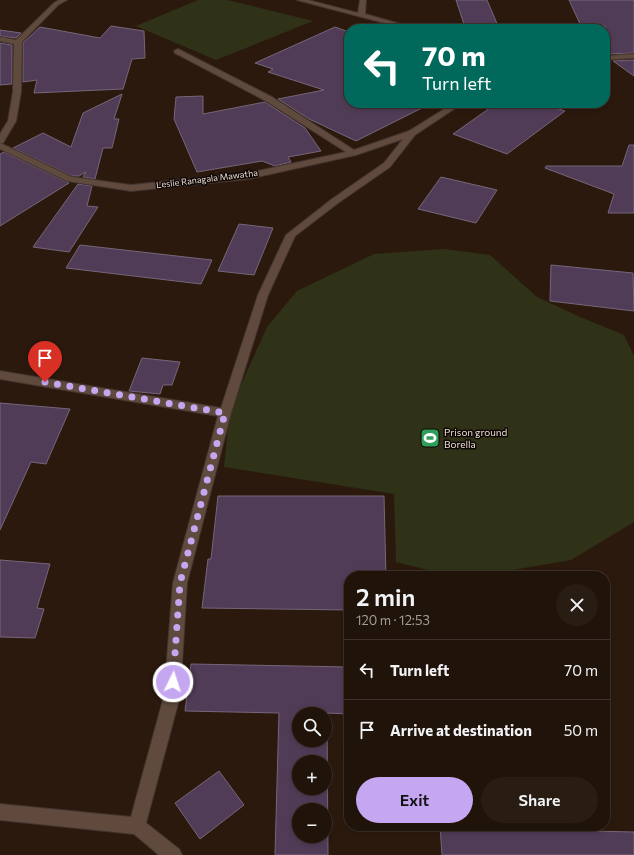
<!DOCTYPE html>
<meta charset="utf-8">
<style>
:root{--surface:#20130a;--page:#281c13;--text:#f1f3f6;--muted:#a29e9c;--line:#3d322b;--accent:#c5a7f1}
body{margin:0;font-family:Commissioner,sans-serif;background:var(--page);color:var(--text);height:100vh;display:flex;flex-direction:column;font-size:15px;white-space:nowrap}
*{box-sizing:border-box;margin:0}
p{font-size:13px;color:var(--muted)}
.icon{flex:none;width:22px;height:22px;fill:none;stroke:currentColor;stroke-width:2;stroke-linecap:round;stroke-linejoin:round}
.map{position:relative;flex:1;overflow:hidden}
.side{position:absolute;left:344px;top:571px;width:266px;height:260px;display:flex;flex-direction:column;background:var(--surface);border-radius:16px;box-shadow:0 2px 6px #0003,0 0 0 1px var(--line)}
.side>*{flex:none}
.banner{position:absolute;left:344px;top:24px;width:266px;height:84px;border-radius:16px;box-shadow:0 2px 6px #0003,0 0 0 1px var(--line);background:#00695c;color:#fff;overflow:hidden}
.controls{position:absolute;left:292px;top:707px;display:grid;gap:8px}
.controls a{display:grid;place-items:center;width:40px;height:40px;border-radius:50%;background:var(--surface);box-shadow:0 2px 6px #0003,0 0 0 1px var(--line);font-size:20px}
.pin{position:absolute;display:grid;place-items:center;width:34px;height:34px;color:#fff;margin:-41px -17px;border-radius:50% 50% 50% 0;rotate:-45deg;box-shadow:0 0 4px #0007}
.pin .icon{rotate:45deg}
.me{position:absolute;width:44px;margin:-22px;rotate:4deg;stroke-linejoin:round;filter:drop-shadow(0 0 3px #0008)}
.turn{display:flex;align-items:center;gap:14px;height:84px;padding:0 12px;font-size:18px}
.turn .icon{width:52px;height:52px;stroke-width:2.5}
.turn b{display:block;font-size:28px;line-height:34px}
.round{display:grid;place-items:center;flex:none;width:42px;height:42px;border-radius:21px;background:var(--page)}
.head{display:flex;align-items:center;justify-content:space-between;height:68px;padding:0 12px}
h1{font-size:24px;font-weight:600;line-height:30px}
.primary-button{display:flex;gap:8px;margin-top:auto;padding:8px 12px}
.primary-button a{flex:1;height:46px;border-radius:24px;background:var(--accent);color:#111;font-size:16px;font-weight:600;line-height:46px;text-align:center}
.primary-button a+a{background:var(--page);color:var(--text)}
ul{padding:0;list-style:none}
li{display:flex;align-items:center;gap:12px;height:60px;padding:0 12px;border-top:1px solid var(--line)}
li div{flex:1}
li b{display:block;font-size:15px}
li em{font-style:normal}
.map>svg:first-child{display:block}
</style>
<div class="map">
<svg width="634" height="855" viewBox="0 0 634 855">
<rect width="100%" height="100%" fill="#2b190e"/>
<g fill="#2f3217">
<path d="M198,0H227L313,21L216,60L136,26Z"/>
<path d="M444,249L490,255L537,297L580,317L624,335L634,356V522L571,560L478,576H452L396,562L394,494L224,467L230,409L267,327L297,291L374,254Z"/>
</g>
<g fill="#513c57" stroke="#756679" fill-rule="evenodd">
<path d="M456,0H487L498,26L465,27Z"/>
<path d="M569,0H634V53L605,54V26H581Z"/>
<path d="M111,26L144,31L145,58L132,59L123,89L34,93L37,80L23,82V43L40,27L100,38Z"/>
<path d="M335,27L349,32V103H432L356,141L309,119L278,99L324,90L268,72L273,69L255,63Z"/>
<path d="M0,30L21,33L16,38L0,36Z"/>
<path d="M0,43L12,45V84L0,85Z"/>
<path d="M634,60V76L613,61Z"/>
<path d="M122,94L114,119H119L112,148H103L95,179L83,177L86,172L79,176H72L13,148L43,133L71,147L83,113Z"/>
<path d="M203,96V114L265,102L305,128L321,151L288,157L291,162L275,166L262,161L197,172L174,119L176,97Z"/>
<path d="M497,103H541L565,111L507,154L453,134Z"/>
<path d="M629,145H634V213H608L614,194L545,168L546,166H622Z"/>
<path d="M4,152L69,183L0,226V154Z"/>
<path d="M441,177L497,190L476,223L418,209Z"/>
<path d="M78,184L92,186L87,206L98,207L69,252L33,247Z"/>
<path d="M239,224L273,228L254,275L218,271Z"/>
<path d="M80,245L212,260L201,284L66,268Z"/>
<path d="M551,265L633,273L634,311L550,301Z"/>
<path d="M142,358L180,362L172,385H163L160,394L129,391Z"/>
<path d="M0,403L70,409L46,464L31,462L0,530Z"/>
<path d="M218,496H384L386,576H349V610L202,608L208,559H211Z"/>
<path d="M0,560L50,564L37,608L44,609L35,638L0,637Z"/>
<path d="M191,664L349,667V714L327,713L328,855H275L279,713L185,711ZM299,714H325V740H299ZM299,762H325V788H299ZM299,810H325V836H299Z"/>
<path d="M219,771L244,805L200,839L175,803Z"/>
<path d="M440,826H548V830L634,832V855H442Z"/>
</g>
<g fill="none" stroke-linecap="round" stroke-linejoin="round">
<defs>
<g id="minor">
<path d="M59,0H67L58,5L22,42L21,92L16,121L3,143H0L72,177L131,185L248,173L346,152L266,101L175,53L174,51L178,49L272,97L354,150L409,131L454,103H463L415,135L390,167L338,203L295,236L268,295L231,413L187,583L180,696L146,823L179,849L182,855H159L134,834L0,820V804L131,817L164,696L173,583L218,416L0,379V371L221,408L258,295L286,235L332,199L384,163L403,139L356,155L248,179L131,191L67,181L0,149V134L8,121L13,92L14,44L0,41V37L16,40L54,3Z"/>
<path d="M297,0H308L358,13L360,0H366L365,14L418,29H407Z"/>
<path d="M634,54V58L605,60V56Z"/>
</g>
</defs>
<use href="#minor" stroke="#43342f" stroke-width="2"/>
<use href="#minor" fill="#5f4a3d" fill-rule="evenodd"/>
</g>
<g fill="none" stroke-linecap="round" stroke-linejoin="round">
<path stroke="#c5a7f1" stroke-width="7" stroke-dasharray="0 12.6" d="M45,382L225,413L180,583L173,682"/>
</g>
<defs>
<symbol id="stadium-square" viewBox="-11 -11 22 22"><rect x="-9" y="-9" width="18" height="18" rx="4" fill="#2e9e5b" stroke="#0e0603"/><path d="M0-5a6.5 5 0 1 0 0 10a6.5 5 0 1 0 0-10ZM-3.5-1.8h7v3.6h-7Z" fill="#fff"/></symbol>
</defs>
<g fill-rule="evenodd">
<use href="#stadium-square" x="419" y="427" width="22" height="22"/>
</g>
<g text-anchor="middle" stroke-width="3" stroke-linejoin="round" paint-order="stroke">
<g font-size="9" fill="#ebded7" stroke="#0e0603">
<text transform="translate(207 179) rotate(-7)" y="3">Leslie Ranagala Mawatha</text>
</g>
<g font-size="10" fill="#ebded7" stroke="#0e0603" text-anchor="start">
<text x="444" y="436">Prison ground<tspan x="444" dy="12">Borella</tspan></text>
</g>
</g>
</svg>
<div class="controls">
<a><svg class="icon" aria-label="search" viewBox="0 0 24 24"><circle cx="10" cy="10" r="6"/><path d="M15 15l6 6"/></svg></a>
<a>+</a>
<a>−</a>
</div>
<div class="pin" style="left:45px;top:382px;background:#d93025"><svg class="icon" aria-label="arrive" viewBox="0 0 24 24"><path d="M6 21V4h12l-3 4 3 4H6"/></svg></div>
<svg class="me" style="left:173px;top:682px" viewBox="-20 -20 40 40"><circle r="17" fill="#c5a7f1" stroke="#fff" stroke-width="3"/><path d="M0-11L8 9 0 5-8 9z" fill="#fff"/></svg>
<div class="banner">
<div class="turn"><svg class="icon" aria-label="left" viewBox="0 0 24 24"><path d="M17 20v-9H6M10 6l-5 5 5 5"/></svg><div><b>70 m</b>Turn left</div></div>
</div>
<section class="side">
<div class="head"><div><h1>2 min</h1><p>120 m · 12:53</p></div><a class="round"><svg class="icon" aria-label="close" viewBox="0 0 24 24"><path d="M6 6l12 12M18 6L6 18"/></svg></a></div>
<ul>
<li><svg class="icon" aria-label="left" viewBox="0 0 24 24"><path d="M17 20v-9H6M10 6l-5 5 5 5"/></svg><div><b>Turn left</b></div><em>70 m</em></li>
<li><svg class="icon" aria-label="arrive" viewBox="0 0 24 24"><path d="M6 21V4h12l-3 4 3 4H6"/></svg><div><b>Arrive at destination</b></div><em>50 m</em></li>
</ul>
<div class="primary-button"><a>Exit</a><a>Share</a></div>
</section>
</div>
